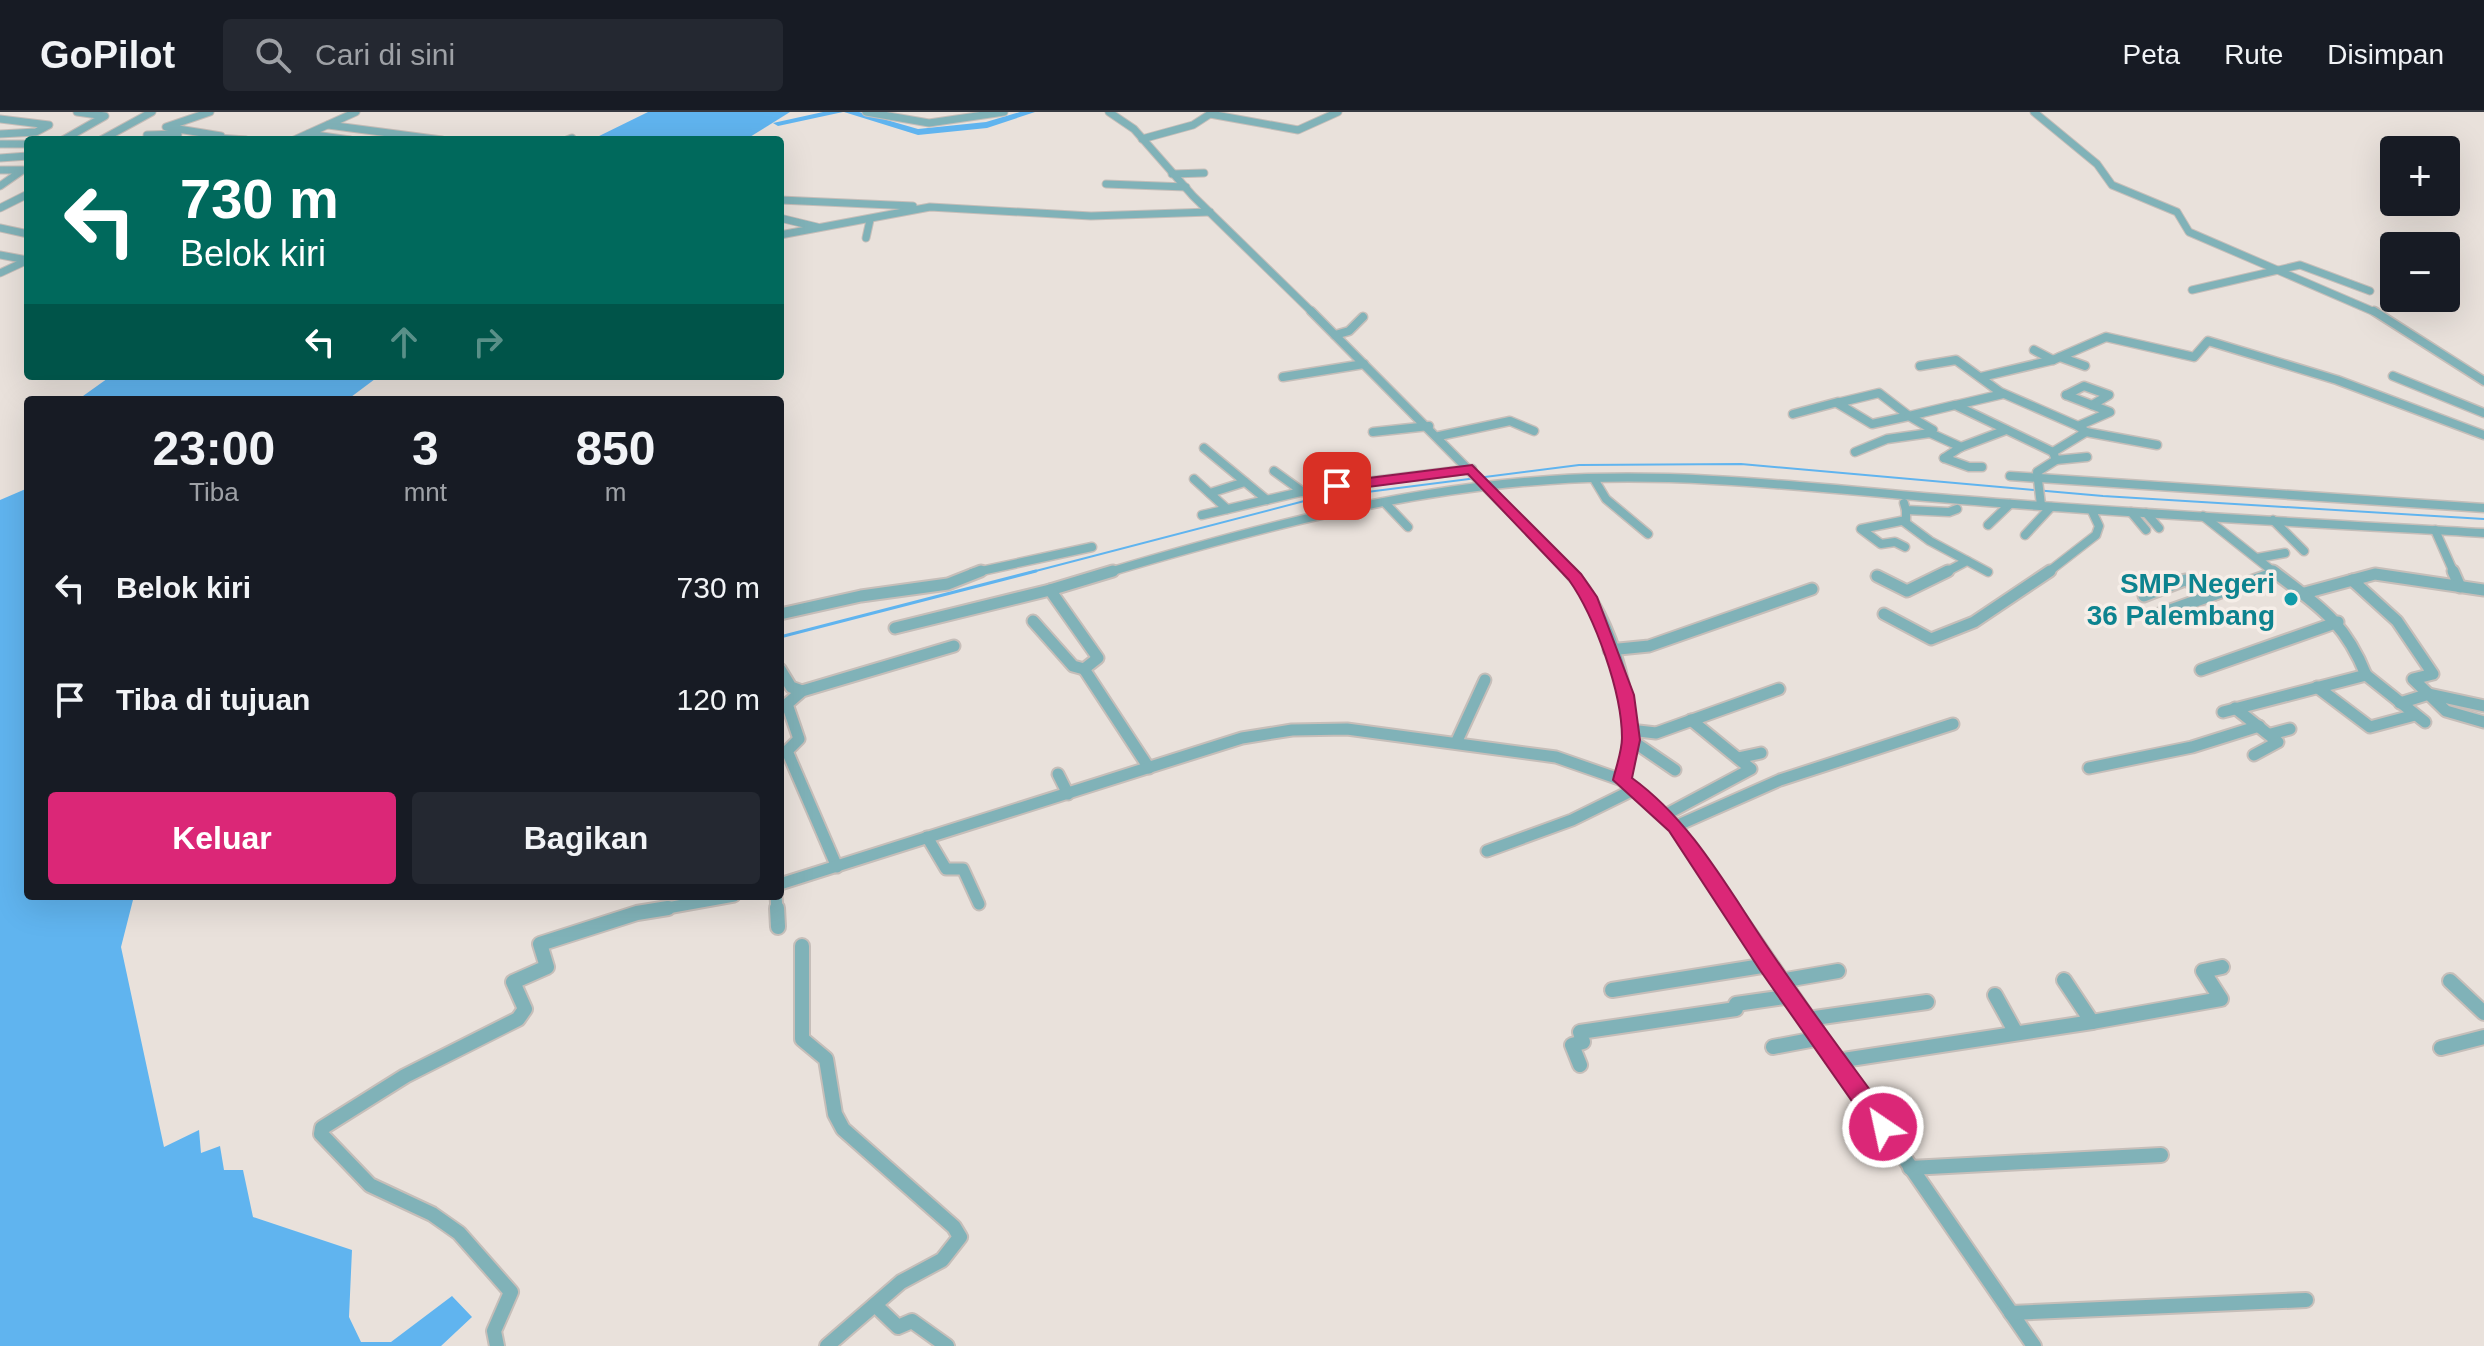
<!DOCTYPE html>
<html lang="id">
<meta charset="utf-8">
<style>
:root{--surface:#171b24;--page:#242831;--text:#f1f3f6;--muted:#9ea1a6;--line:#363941;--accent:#db2777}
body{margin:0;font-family:Helvetica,sans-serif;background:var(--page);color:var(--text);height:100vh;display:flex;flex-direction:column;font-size:30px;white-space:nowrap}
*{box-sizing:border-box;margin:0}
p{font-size:26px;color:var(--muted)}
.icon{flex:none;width:44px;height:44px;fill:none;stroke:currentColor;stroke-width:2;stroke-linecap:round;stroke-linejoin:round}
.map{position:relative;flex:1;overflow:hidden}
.panel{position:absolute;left:24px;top:284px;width:760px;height:504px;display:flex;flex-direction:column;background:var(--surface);border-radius:8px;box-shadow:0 8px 32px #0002}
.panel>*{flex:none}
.top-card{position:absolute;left:24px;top:24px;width:760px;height:244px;border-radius:8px;box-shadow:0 8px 32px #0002;background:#00695c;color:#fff;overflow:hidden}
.tools{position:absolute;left:2380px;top:24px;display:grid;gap:16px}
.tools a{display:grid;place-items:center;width:80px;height:80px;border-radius:8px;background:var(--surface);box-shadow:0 8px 32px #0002;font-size:40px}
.pin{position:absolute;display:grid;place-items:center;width:68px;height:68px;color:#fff;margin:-34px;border-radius:16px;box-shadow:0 4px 12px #0006}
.me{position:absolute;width:88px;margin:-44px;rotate:326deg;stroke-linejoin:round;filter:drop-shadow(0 0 6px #0008)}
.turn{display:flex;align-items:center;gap:28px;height:168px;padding:0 24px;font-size:36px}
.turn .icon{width:104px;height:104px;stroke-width:2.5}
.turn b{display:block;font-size:56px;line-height:68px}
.lanes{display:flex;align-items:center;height:76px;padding:0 24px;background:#0003;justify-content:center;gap:40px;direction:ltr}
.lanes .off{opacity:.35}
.eta{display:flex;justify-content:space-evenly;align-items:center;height:136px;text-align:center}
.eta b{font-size:48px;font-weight:700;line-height:56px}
.action{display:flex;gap:16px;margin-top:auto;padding:16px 24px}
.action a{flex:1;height:92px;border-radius:8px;background:var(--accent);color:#fff;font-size:32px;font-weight:700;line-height:92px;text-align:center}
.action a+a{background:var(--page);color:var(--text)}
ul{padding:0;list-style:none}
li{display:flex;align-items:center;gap:24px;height:112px;padding:0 24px}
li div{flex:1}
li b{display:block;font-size:30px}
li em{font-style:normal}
header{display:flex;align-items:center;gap:48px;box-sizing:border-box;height:112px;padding:0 40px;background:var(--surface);border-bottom:2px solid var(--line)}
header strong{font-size:38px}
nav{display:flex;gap:44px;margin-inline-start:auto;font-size:28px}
.search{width:560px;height:72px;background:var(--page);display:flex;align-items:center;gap:20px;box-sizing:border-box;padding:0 28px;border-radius:8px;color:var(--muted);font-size:30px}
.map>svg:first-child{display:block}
</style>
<header>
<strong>GoPilot</strong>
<div class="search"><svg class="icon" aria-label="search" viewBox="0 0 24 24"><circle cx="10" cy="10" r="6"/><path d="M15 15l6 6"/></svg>Cari di sini</div>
<nav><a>Peta</a><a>Rute</a><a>Disimpan</a></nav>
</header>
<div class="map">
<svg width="2484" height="1234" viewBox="0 0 2484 1234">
<rect width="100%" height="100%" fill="#e9e1db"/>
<g fill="#60b4ef">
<path d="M648,0H790L745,28H591Z"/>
<path d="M111,264H379L347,288H68L83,284Z"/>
<path d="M28,376V784H134L121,835L164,1035L199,1018L201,1041L220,1034L224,1058H243L253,1105L352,1138L349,1205L361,1230H391L452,1184L472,1205L441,1234H0V388Z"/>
</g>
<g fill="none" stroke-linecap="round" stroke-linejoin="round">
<path stroke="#60b4ef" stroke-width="2" d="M1028,461L1312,387L1579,353L1741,352L2103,384L2484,407"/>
<path stroke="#60b4ef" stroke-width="3" d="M780,525L1036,459"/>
<g fill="#60b4ef" fill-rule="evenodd">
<path d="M823,0H843L778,14L773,11Z"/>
<path d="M844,0H859L918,17L986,10L1020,0H1035L987,16L918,23Z"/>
</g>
<defs>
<g id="minor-far3">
<path d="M210,0L166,15L221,24"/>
<path d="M866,0L929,11L1004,0"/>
<path d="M1109,0L1134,17L1193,84L1313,201"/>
<path d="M2034,0L2097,52L2112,73L2177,100L2189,120L2377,201"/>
<path d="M0,7L49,13L36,20L0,22"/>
<path d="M328,13L442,28"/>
<path d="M308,22L350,28"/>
<path d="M147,23L178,22"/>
<path d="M217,26L246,28"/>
<path d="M1142,27L1193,13L1210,2L1298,18L1338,0"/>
<path d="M63,28L105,4L77,0"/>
<path d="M101,28L152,0"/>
<path d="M294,28L356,0"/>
<path d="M567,28L572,26"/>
<path d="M0,32H28"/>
<path d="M0,46L28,44"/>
<path d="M0,58H23L0,74"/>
<path d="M1172,62L1204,61"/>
<path d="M1106,72L1186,75"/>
<path d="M780,88L913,94"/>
<path d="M0,96L28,82"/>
<path d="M780,106L817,115"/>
<path d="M0,116L28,122"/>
<path d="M780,123L930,95L1091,104L1210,100"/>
<path d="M866,126L870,108"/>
<path d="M0,143L27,148"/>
<path d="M0,161L28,148"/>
<path d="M2192,178L2300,153L2370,179"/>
</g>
<g id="minor-far2">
<path d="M1311,199L1571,461"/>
<path d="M2374,199L2484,269"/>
<path d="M1335,223L1349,219L1363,205"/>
<path d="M2034,238L2053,248"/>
<path d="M2060,245L2085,254"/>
<path d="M1920,254L1956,248L2000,280L2078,314"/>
<path d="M2393,264L2484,301"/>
<path d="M1283,265L1364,252"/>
<path d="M1981,265L2053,248L2106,225L2194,245L2208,229L2337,268L2484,323"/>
<path d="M1879,281L1909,304L1872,312L1837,291Z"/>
<path d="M2066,283L2084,274L2109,283L2092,293"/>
<path d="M1956,293L2003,282"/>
<path d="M1793,302L1838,290"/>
<path d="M1909,304L1933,318L1930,321L1961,335"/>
<path d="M1909,304L1955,293L2053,340"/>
<path d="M1373,320L1429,314"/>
<path d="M2086,320L2157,333"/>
<path d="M1439,324L1510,309L1534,319"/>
<path d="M1204,336L1267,388"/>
<path d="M1855,340L1887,327L1930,321"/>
<path d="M1944,346L1961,335L2006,318"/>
<path d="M1944,346L1969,355H1982"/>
<path d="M2056,348L2087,345"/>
<path d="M1274,359L1303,380"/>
<path d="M2010,364L2484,396"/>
<path d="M1194,367L1227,397"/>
<path d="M1594,367L1606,387L1648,422"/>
<path d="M1210,381L1245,370"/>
<path d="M1904,391L1906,398L1949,400L1957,397"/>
<path d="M1386,392L1408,415"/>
<path d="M2041,393L2037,360L2056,348L2053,340L2086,320L2078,314L2110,300L2066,283"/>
<path d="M2131,400L2146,418"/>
<path d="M2146,401L2159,416"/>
<path d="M1202,403L1318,376L1472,357"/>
<path d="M2203,404L2275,461"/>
<path d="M2273,408L2304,439"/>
<path d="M1903,409L1930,429L1988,460"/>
<path d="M1988,413L2010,392"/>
<path d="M2435,418L2454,461"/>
<path d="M2025,423L2051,395"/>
<path d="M1905,435L1895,430L1881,432L1861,417L1906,408V398"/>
<path d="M2257,446L2285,441"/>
<path d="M972,461L1092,435"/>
<path d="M1106,461C1250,418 1399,378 1550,368C1687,359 1824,377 1961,388C2135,402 2310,411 2484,421"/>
<path d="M1944,461L1967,449"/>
<path d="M2047,461L2096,423L2099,414L2092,399"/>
</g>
<g id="minor-far1">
<path d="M1569,459C1614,505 1642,607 1622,668"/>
<path d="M2453,459L2460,475"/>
<path d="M1877,464L1907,479L1948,459"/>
<path d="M2352,468L2397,509L2433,562L2413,567L2446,599L2484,610"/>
<path d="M1050,478L1113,459"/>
<path d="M2301,482L2375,462L2484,478"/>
<path d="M2144,484L2185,468L2215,482"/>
<path d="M780,502L861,484L948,472L981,459"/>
<path d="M1884,502L1931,527L1974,510L2050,459"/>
<path d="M2159,502L2275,461"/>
<path d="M1033,509L1073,554L1084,557"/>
<path d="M895,516L1050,478L1098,546L1084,557L1149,656"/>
<path d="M1609,538L1649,534L1812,477"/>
<path d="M780,557L791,575L802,579"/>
<path d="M2201,558L2338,510"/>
<path d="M2366,563L2425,610"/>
<path d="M2317,575L2370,615L2415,603"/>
<path d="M2400,591L2429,582L2484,594"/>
<path d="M2235,596L2278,630L2254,643"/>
<path d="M2223,600L2366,563C2344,508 2318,494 2273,459"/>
<path d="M1630,618L1656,621L1779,577"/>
<path d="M2271,622L2290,617"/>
<path d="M1631,628L1675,658"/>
<path d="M1456,631L1485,568"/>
<path d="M1738,646L1761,641"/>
<path d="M2089,656L2192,635L2259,614"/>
<path d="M1058,662L1068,682"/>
<path d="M1665,703L1751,657L1691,608"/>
<path d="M1676,714L1780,668L1953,612"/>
<path d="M927,725L946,757H963L979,792"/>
<path d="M1487,739L1572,708L1635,677"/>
<path d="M837,755L787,639L799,627L787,592L802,579L954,534"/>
<path d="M780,772L1242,626L1292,618L1347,617L1556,645L1622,668L1676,714L1734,798"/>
<path d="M776,784L777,798"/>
<path d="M656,798L734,784"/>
</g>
<g id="minor">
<path d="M777,796L778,815"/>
<path d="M1732,796L2034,1234"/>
<path d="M802,834V927L826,947L835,1002L843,1017L954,1115L960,1125L942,1148L901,1170L827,1234"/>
<path d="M1780,869L1838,859"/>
<path d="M2450,869L2484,901"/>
<path d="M1612,878L1768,853"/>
<path d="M1995,883L2016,921"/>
<path d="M1808,907L1927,890"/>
<path d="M2092,910L2221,887L2203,859L2222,855"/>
<path d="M1773,935L1821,926"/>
<path d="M2441,936L2484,925"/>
<path d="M1837,949L2092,910L2064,868"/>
<path d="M1580,953L1572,933L1583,930L1580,920L1736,897V892L1792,884"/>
<path d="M1910,1056L2161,1043"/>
<path d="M875,1193L898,1215L912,1209L947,1234"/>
<path d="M2011,1201L2306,1188"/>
<path d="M497,1234L494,1219L511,1180L459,1121L432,1102L370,1073L321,1022L322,1016L405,964L518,907L525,897L513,870L547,855L540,832L637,801L668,796"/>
</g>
</defs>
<use href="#minor-far3" stroke="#c6beb9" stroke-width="9"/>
<use href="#minor-far2" stroke="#c6beb9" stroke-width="11"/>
<use href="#minor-far1" stroke="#c6beb9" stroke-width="15"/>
<use href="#minor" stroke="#c6beb9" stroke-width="18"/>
<use href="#minor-far3" stroke="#80b2b8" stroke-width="7"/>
<use href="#minor-far2" stroke="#80b2b8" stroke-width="8"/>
<use href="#minor-far1" stroke="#80b2b8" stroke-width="11"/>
<use href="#minor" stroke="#80b2b8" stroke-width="14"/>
</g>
<path fill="#db2777" stroke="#8e194d" stroke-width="2" d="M1472,353L1581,462L1597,485L1634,583L1640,628L1632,666C1694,711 1730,781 1773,843C1811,899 1852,953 1892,1008L1895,1015L1892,1022L1883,1024L1875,1022L1760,858L1669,719L1613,668C1616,655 1622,639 1622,626C1622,580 1595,505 1569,468L1468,362L1337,379L1329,374L1337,370Z"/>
<circle fill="#0f9aa8" stroke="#f6eee8" stroke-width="3" cx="2291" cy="487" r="8"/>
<g text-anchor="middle" stroke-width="7" stroke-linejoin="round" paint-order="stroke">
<g font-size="28" font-weight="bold" fill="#0d838f" stroke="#f6eee8" text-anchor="end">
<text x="2275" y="481">SMP Negeri<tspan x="2275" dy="32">36 Palembang</tspan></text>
</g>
</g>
</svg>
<div class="tools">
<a>+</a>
<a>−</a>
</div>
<div class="pin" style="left:1337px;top:374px;background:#d93025"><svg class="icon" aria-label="arrive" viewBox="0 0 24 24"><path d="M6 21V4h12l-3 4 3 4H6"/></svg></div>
<svg class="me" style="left:1883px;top:1015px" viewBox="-20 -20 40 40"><circle r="17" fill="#db2777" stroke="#fff" stroke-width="3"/><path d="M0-11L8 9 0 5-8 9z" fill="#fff"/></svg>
<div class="top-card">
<div class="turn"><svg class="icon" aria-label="left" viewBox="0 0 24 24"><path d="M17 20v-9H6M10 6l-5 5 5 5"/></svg><div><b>730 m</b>Belok kiri</div></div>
<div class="lanes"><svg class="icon" aria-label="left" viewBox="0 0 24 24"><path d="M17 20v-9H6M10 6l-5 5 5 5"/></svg><svg class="icon off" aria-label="ahead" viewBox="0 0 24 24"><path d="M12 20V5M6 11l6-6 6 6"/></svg><svg class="icon off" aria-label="right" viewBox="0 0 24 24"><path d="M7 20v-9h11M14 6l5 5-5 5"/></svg></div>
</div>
<section class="panel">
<div class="eta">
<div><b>23:00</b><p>Tiba</p></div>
<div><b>3</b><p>mnt</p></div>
<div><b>850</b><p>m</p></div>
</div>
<ul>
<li><svg class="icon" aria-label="left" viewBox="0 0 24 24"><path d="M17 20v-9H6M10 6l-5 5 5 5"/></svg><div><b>Belok kiri</b></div><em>730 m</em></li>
<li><svg class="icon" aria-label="arrive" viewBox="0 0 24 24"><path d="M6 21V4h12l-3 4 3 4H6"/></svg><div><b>Tiba di tujuan</b></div><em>120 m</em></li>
</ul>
<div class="action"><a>Keluar</a><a>Bagikan</a></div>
</section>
</div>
